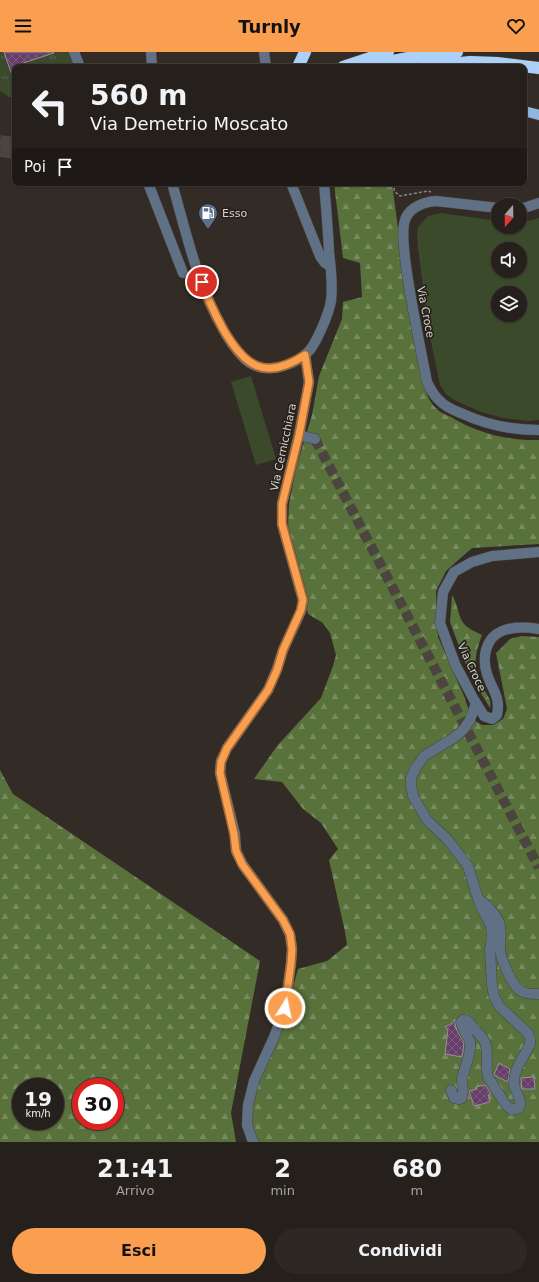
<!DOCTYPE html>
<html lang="it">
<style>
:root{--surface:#26201c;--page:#2e2825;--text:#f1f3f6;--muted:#a4a3a3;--line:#423e3b;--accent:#fa9f50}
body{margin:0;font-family:"DejaVu Sans",sans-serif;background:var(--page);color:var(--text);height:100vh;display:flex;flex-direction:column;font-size:15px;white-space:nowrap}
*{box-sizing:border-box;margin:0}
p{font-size:13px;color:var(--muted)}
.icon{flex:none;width:22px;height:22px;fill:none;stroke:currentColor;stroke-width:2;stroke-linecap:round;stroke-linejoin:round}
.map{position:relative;height:1090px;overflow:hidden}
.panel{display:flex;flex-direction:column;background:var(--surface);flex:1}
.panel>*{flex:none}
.guide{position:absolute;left:12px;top:12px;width:515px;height:122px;border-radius:8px;box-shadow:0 1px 3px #0004,0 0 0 1px var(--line);background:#26201c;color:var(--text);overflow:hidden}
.needle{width:26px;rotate:200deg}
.fabs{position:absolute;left:491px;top:146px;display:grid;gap:8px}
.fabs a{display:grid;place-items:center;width:36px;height:36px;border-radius:50%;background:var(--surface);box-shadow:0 1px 3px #0004,0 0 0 1px var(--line);font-size:20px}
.speed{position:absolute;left:12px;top:1026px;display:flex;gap:8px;font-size:20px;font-weight:700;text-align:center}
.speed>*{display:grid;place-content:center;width:52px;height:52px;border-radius:50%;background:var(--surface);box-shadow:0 1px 3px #0004,0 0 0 1px var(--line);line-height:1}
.speed small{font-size:10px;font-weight:400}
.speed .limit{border:6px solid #d22;background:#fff;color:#111}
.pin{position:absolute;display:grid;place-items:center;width:34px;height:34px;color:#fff;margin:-17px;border:2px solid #fff;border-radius:50%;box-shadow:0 1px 4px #0007}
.me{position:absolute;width:44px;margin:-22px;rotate:10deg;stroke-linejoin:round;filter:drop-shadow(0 0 3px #0008)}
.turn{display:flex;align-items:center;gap:14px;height:84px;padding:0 12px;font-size:18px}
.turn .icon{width:52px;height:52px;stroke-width:2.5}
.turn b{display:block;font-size:28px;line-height:34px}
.then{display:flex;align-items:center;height:38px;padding:0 12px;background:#0003;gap:8px;font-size:15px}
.eta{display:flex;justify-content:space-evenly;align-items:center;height:68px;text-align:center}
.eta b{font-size:24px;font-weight:800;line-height:28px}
.button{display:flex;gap:8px;margin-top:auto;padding:8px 12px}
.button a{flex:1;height:46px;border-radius:24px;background:var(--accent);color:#111;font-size:16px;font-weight:800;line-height:46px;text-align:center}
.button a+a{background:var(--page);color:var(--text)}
header{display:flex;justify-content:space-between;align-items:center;height:52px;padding:0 12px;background:var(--accent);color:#111;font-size:18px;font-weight:800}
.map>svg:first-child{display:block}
</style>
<header><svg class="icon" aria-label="menu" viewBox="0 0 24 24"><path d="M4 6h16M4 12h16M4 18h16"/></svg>Turnly<svg class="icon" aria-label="heart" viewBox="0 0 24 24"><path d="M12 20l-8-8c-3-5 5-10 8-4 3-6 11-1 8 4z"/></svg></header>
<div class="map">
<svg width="539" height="1090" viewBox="0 0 539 1090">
<defs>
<pattern id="forest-firs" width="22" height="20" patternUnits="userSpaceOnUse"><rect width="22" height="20" fill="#59713a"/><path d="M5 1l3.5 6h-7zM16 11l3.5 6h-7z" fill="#788b5e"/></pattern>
<pattern id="park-tufts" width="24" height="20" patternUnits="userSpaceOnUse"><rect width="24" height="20" fill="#3c4a2c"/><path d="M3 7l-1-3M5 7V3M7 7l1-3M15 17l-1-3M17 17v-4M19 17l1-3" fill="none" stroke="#576349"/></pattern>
<pattern id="building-cross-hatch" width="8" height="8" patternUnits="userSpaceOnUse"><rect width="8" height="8" fill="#673e69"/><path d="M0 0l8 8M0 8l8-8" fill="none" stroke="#7c597d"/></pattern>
</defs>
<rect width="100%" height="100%" fill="#322b26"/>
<g fill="#3c4a2c" fill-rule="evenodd">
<path d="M441,161L498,169V175H520V170L532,168L539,166V368L528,369L503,366L481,360L456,349L446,342L440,333L428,275L418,196L417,182L418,175L428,164ZM498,197H520V219H498ZM498,241H520V263H498Z"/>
<path d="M251,324L276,407L256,413L231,330Z"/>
</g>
<g fill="url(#forest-firs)" fill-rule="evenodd">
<path d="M334,131H392L399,184L424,334C427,343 430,351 437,357C441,361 446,363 451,365C477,381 509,389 539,388V492L472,496L446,519L436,539L438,585L464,644L472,667L482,673H493L503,667L507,657L496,601L510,587L521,584L539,585V1090H258L250,1072L254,1039L281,979L298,917L327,909L347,893L345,880L329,808L338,797L321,771L303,757L282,730L254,727L277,694L321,646L333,614L336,603L330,581L323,571L308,562L288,475L289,452L296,416L312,363L319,324L342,267L343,250L362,245L360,211L343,206Z"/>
<path d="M452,543C458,552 458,566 465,573C469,577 476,580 482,583C474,604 473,615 483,636C487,644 492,647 490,656L482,643L464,608L450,570Z"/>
<path d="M0,718L13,742L260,909L231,1061L236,1090H0ZM21,1035H55V1069H21ZM81,1035H115V1069H81Z"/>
</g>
<path fill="url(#park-tufts)" d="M0,0H72L78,15H15V45H9L0,39Z"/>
<g fill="url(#building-cross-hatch)" stroke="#989098">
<path d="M4,0H53L54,1L23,11L24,15H15L14,29Z"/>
<path d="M455,967V975L464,991L462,1005L445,1002L448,978L445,975L451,972Z"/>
<path d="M499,1011L510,1017L508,1030L494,1023Z"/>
<path d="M534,1025L535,1037H522L521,1026Z"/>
<path d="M485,1033L491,1041L488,1043L490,1050L474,1054L469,1039L477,1037L476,1035Z"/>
</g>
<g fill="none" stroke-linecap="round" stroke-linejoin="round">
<path stroke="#4b443f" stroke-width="10" stroke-dasharray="10 5" stroke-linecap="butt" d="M315,387L539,816"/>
<g stroke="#4b443f" stroke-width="12" stroke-dasharray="12 6" stroke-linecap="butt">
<path d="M0,89L15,91"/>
<path d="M0,99L15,101"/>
</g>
<defs>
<g id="minor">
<path d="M74,0L80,15"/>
<path d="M151,0L152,15"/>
<path d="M264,0L266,15"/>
<path d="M148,131L183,221"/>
<path d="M172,131C186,180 197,232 223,277C228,286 234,296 242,304C252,316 269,319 283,314C293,311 303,306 309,299C317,290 329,261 331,249C333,233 331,216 329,200C328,177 326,154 324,131"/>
<path d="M291,131L320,204L325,211L330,214"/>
<path d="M498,156L436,149C422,150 406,157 404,172C402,183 404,195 405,206C410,248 419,288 427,330C430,336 433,343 439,348C445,355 455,359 463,362C487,373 512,378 539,378"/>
<path d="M520,156H524L539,151"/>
<path d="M299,383L315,387"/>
<path d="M539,500L492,504L472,510L454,520L443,540L440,571L455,612L474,648L484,664L492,667L497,663C501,645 492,638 487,622C482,606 485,586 502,579C514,574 527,575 539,577"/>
<path d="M481,849C488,854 495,862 499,870C502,879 500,889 500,898C501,906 504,912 507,919C515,936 519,943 539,942"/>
<path d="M451,1038L454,1046L459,1047L462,1046C464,1040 462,1034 462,1027C464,1016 472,1001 470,990C468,983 462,978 461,970L463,968H466L469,970C473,977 481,982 485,990C489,1000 485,1014 488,1025L506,1053L512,1058L519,1056C523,1048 515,1041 514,1032C513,1017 524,1006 530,992V987L528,981L499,954L494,944L492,933L490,898L492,885L491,874L480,853L468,814L448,788L427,768L413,744L411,733V726L415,717L424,704L455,685L463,678L470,668L476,651"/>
<path d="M253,1090L247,1073L248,1053L254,1029L274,985L285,956L291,911L292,897L290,883L283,868L243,813L236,799L235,782L220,721L221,709L227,696L268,638L277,617L283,598L301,559L303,548L282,472V452L299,383L309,330L305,303"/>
</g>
<path id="major" d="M524,59L539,63"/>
<g id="highway">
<path d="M298,15L305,0"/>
<path d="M343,15L388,0"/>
<path d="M363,15L408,6L457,0"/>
<path d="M423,15L470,10L497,11L539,16"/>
</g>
</defs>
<use href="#minor" stroke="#4c4641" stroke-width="11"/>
<use href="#major" stroke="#4c4641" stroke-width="11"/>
<use href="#highway" stroke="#4c4641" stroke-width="13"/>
<path stroke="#8b8681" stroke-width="1.5" stroke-dasharray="3 2" stroke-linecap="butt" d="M395,131L394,139L400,144L428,139L431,140"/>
<use href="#minor" stroke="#607186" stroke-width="10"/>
<use href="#major" stroke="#92b5e0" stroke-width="10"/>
<use href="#highway" stroke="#add0f8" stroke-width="12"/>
</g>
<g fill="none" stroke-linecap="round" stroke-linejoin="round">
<defs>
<path id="route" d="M202,230C207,246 215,262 223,277C245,315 265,329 305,303L309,330L299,383L282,452V472L303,548L301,558L283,598L277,618L268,638L227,696L221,710L220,721L234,782L236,799L242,812L283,868L290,882L292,897L291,911L285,956"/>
</defs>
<use href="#route" stroke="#a26734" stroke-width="10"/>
<use href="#route" stroke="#fa9f50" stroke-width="7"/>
</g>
<defs>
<symbol id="fuel-pin" viewBox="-11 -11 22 30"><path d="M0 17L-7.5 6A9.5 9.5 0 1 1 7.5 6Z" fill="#5c6f8a" stroke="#28221c"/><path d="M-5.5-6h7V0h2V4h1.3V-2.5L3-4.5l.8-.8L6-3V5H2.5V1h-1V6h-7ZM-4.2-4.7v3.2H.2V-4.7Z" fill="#fff"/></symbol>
</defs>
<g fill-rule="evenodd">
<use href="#fuel-pin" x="197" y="150" width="22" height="30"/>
</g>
<g text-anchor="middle" stroke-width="3.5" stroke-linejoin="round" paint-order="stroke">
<g font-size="11" fill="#d6d2ce" stroke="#28221c" text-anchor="start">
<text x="222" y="165">Esso</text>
</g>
<g font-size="11" fill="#d6d2ce" stroke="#28221c">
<text transform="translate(426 260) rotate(79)" y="4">Via Croce</text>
<text transform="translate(283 395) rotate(-78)" y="4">Via Cernicchiara</text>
<text transform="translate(472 615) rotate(65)" y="4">Via Croce</text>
</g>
</g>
</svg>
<div class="fabs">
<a><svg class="needle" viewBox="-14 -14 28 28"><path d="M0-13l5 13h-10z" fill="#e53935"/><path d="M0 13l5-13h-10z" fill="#a4a3a3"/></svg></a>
<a><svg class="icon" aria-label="sound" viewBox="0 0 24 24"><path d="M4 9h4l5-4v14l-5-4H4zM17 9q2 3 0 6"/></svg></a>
<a><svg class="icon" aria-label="layers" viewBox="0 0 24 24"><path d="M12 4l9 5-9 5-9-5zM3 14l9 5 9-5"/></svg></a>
</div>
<div class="speed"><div>19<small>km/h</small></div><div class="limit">30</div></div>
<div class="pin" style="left:202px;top:230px;background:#d93025"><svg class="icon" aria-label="arrive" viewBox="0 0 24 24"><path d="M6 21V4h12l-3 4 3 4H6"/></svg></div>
<svg class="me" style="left:285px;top:956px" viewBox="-20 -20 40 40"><circle r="17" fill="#fa9f50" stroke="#fff" stroke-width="3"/><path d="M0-11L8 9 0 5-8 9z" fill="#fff"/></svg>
<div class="guide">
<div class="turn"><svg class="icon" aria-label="left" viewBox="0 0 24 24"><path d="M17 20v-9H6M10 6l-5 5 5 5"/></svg><div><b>560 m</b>Via Demetrio Moscato</div></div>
<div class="then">Poi<svg class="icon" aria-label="arrive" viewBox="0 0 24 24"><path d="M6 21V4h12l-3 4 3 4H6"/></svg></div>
</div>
</div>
<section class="panel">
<div class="eta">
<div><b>21:41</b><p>Arrivo</p></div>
<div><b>2</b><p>min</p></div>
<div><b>680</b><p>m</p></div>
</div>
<div class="button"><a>Esci</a><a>Condividi</a></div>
</section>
